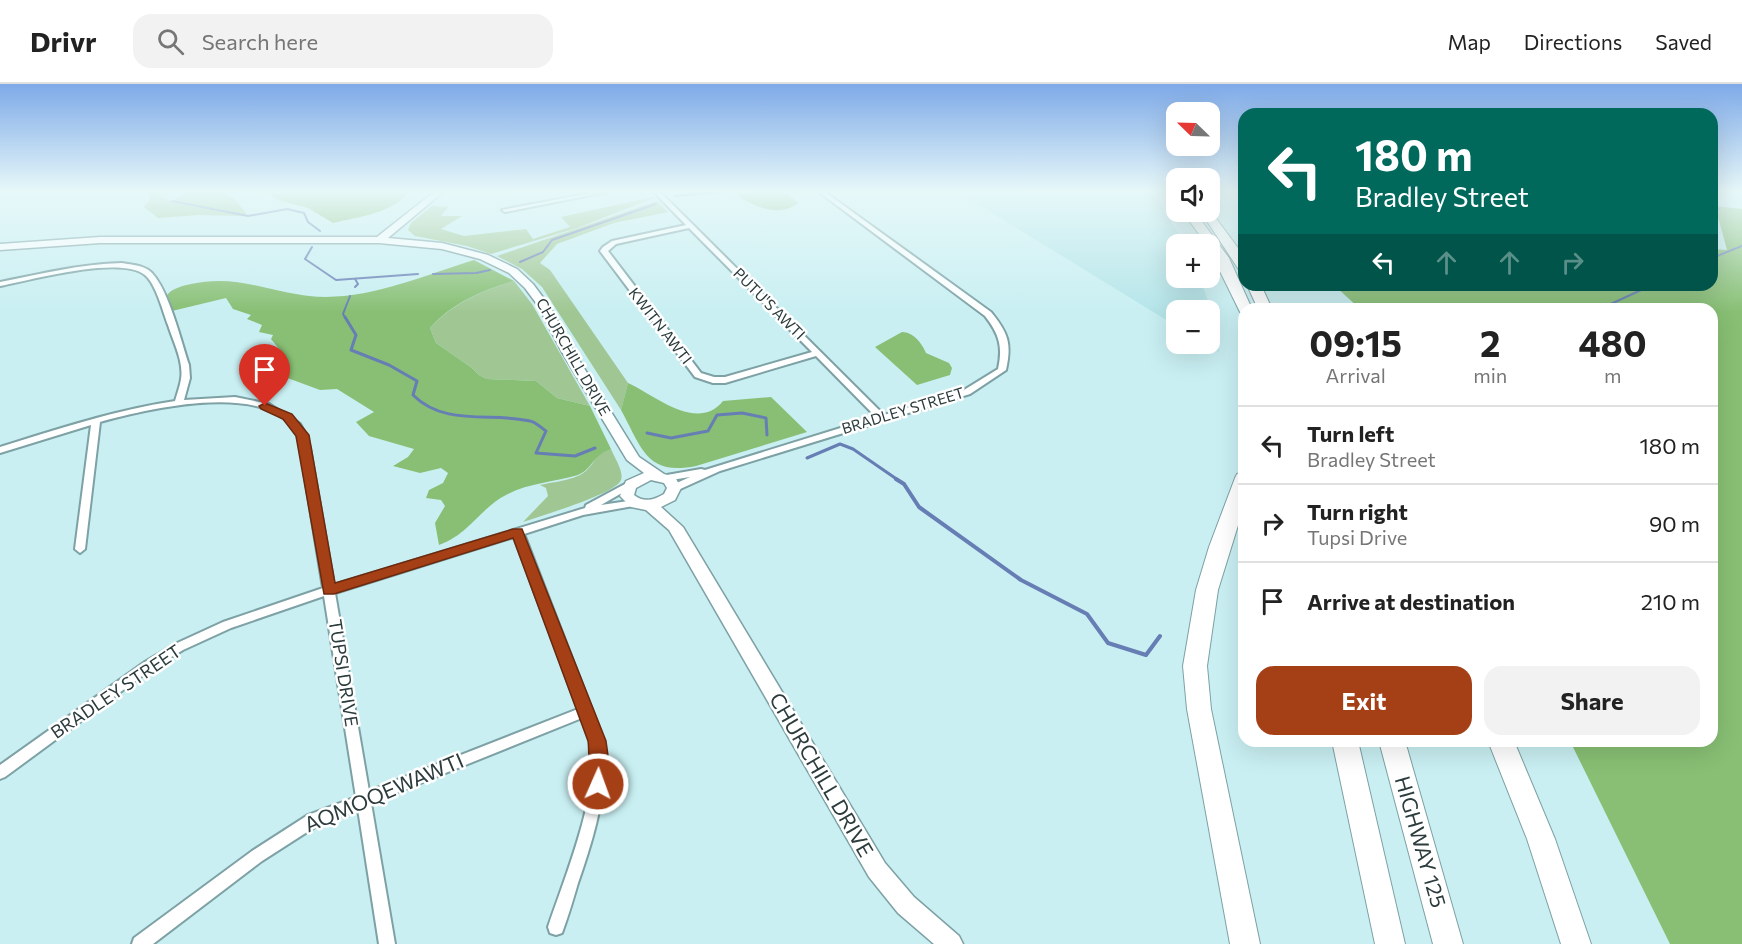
<!DOCTYPE html>
<meta charset="utf-8">
<style>
:root{--surface:#fff;--page:#f2f2f2;--text:#222;--muted:#767676;--line:#e0e0e0;--accent:#a53f16}
body{margin:0;font-family:Commissioner,sans-serif;background:var(--page);color:var(--text);height:100vh;display:flex;flex-direction:column;font-size:22px;white-space:nowrap}
*{box-sizing:border-box;margin:0}
p{font-size:20px;color:var(--muted)}
.icon{flex:none;width:33px;height:33px;fill:none;stroke:currentColor;stroke-width:2;stroke-linecap:round;stroke-linejoin:round}
.map{position:relative;flex:1;overflow:hidden}
.panel{position:absolute;left:1238px;top:219px;width:480px;height:444px;display:flex;flex-direction:column;background:var(--surface);border-radius:18px;box-shadow:0 6px 24px #0002}
.panel>*{flex:none}
.banner{position:absolute;left:1238px;top:24px;width:480px;height:183px;border-radius:18px;box-shadow:0 6px 24px #0002;background:#00695c;color:#fff;overflow:hidden}
.needle{width:39px;rotate:293deg}
.fabs{position:absolute;left:1166px;top:18px;display:grid;gap:12px}
.fabs a{display:grid;place-items:center;width:54px;height:54px;border-radius:12px;background:var(--surface);box-shadow:0 6px 24px #0002;font-size:30px}
.pin{position:absolute;display:grid;place-items:center;width:51px;height:51px;color:#fff;margin:-62px -26px;border-radius:50% 50% 50% 0;rotate:-45deg;box-shadow:0 0 6px #0007}
.pin .icon{rotate:45deg}
.me{position:absolute;width:66px;margin:-33px;rotate:2deg;stroke-linejoin:round;filter:drop-shadow(0 0 4px #0008)}
.turn{display:flex;align-items:center;gap:21px;height:126px;padding:0 18px;font-size:27px}
.turn .icon{width:78px;height:78px;stroke-width:2.5}
.turn b{display:block;font-size:42px;line-height:51px}
.lanes{display:flex;align-items:center;height:57px;padding:0 18px;background:#0003;justify-content:center;gap:30px;direction:ltr}
.lanes .off{opacity:.35}
.eta{display:flex;justify-content:space-evenly;align-items:center;height:102px;text-align:center}
.eta b{font-size:36px;font-weight:700;line-height:42px}
.button{display:flex;gap:12px;margin-top:auto;padding:12px 18px}
.button a{flex:1;height:69px;border-radius:18px;background:var(--accent);color:#fff;font-size:24px;font-weight:700;line-height:69px;text-align:center}
.button a+a{background:var(--page);color:var(--text)}
ul{padding:0;list-style:none}
li{display:flex;align-items:center;gap:18px;height:78px;padding:0 18px;border-top:2px solid var(--line)}
li div{flex:1}
li b{display:block;font-size:22px}
li em{font-style:normal}
header{display:flex;align-items:center;gap:36px;box-sizing:border-box;height:84px;padding:0 30px;background:var(--surface);border-bottom:2px solid var(--line)}
header strong{font-size:28px}
nav{display:flex;gap:33px;margin-inline-start:auto;font-size:21px}
.search{width:420px;height:54px;background:var(--page);display:flex;align-items:center;gap:15px;box-sizing:border-box;padding:0 21px;border-radius:18px;color:var(--muted);font-size:22px}
.map>svg:first-child{display:block}
</style>
<header>
<strong>Drivr</strong>
<div class="search"><svg class="icon" aria-label="search" viewBox="0 0 24 24"><circle cx="10" cy="10" r="6"/><path d="M15 15l6 6"/></svg>Search here</div>
<nav><a>Map</a><a>Directions</a><a>Saved</a></nav>
</header>
<div class="map">
<svg width="1742" height="860" viewBox="0 0 1742 860">
<rect width="100%" height="100%" fill="#c9eff2"/>
<path fill="#b5e5e9" d="M958,108H1152L1185,160H1176V194H1200L1209,220L1219,268L1204,260H1209V226H1176V242Z"/>
<g fill="#a0c793">
<path d="M150,108H159L163,114L172,117L180,113L183,108C217,107 227,101 248,132L198,131L158,134L144,123L150,116Z"/>
<path d="M653,113L654,114L577,144L491,170L467,162L415,152L408,146L411,139L432,122L448,123L441,132H462L441,145L464,152L526,145L533,155L570,143L561,133Z"/>
<path d="M657,117L668,128L614,139L557,160L540,179L550,186L628,299L621,326L542,203L522,185L497,172Z"/>
<path d="M514,197L532,220L590,322L557,314L536,297L487,295L479,291L472,284L436,259L430,244C453,219 482,206 514,197Z"/>
<path d="M611,365C614,373 624,387 621,396C616,410 540,432 523,438L548,412L546,404L540,401C553,398 576,396 586,387C599,375 589,374 611,365Z"/>
</g>
<g fill="#88bf74">
<path d="M264,108H409C393,129 358,133 333,139L308,124L279,116Z"/>
<path d="M733,108H786L798,119C778,135 750,121 733,108Z"/>
<path d="M1715,122L1742,125V860H1670L1570,657H1712V225H1360L1334,201H1712V165L1727,166Z"/>
<path d="M474,176L514,197C482,206 452,219 430,244L436,259L472,284L479,291L487,295L536,297L557,314L590,322L611,365C589,374 595,383 578,391C555,398 527,399 506,411C479,425 471,449 439,461L435,439L445,422L441,416L426,414L429,406L443,399L448,389L441,384L420,389L393,382L408,373L414,365L369,352L356,338L374,328L337,305L320,306L274,289L285,272L271,255L273,251L259,248L262,241L247,235L251,231L233,225L226,214L172,227L167,211C173,204 182,202 191,200C235,190 267,207 309,212C364,218 422,192 474,176Z"/>
<path d="M902,248C913,248 922,259 926,269L949,279L952,284L950,291L917,301L875,263Z"/>
<path d="M628,299C655,311 697,349 723,317L771,313L807,348L696,382C646,392 642,364 621,326Z"/>
</g>
<g fill="none" stroke-linecap="round" stroke-linejoin="round">
<g stroke="#667eb4" stroke-width="2">
<path d="M675,112L722,108"/>
<path d="M172,117L248,132L287,125L304,129L308,138L320,147"/>
<path d="M1712,123L1719,125"/>
<path d="M312,163L305,175L336,196L418,190"/>
<path d="M1712,174L1742,162"/>
<path d="M520,178L543,168L552,156L656,120"/>
<path d="M433,190L476,189L490,186"/>
<path d="M355,195L358,200L355,203"/>
<path d="M1600,225L1652,201"/>
<path d="M346,235L343,230L350,212"/>
</g>
<g stroke="#667eb4" stroke-width="3">
<path d="M345,233L356,251L351,266L389,281L417,297L413,311C445,343 492,328 530,337C536,338 541,344 546,347L536,369L575,372L595,364"/>
<path d="M647,349L671,354L708,347L717,331L742,329L766,334L767,351"/>
<path d="M807,374L840,360L853,365L898,396"/>
</g>
<g stroke="#667eb4" stroke-width="4">
<path d="M896,395L904,400L919,423L1021,496L1087,530L1108,559L1146,571L1160,552"/>
<path d="M1241,559L1244,561"/>
</g>
<defs>
<g id="street">
<path d="M596,108H606L505,128L502,126Z"/>
<path d="M654,108H660L884,331L964,306L998,285C1003,262 999,250 985,232L819,108H825L991,228C1008,249 1012,259 1006,286L970,310L720,387L678,406H670L669,404L670,402L690,393L665,397L661,396L660,394L661,392L701,385L705,386L876,333L816,272L725,299H713L695,293L600,167L603,163L612,157L686,141ZM689,144L812,268L725,293H714L701,289L608,167L616,160Z"/>
<path d="M122,179C133,181 144,181 152,189C169,207 181,257 189,281L190,294L184,316L235,313L269,320L300,340L305,349L310,364L334,501L585,424L586,421L625,400L629,399L634,402L601,421L635,416L640,419L639,421L583,431L524,450L604,657C608,707 594,753 578,799C573,816 568,833 562,849L556,851L550,849L548,843C564,795 602,705 590,656C588,649 584,641 582,634L371,719L395,860H379L358,725L318,741L262,777L153,860H132L134,854L252,767L308,731L356,713L324,512L231,544L183,566L153,584L5,693L0,695V681L145,578L175,560L223,538L323,504L299,356C277,293 147,325 100,338L85,465L80,469L75,465L91,341L0,369V363C58,345 115,326 175,317C177,310 180,302 181,295C184,278 173,257 168,241C163,228 156,200 145,191C121,171 30,196 0,202V198C41,190 80,180 122,179ZM514,453L578,625L369,707L335,509Z"/>
</g>
<path id="secondary" d="M434,108H443L388,154L442,159L488,171L517,185L533,200L550,223L574,268L639,373L664,390L675,393L681,404L675,416L661,423L683,443L885,779L914,813L959,852L963,860H934L898,829L869,793L669,446L646,426L631,423L620,412L626,397L644,389L627,376L562,268L539,223L525,204L509,189L480,175L442,165L379,159H100L0,166V160L100,153H377ZM651,396L664,399L667,404L664,410C654,416 644,419 634,411L636,404Z"/>
<g id="highway">
<path d="M1168,108H1176V114L1172,113Z"/>
<path d="M1209,125L1244,172V187L1239,186L1201,128H1209Z"/>
<path d="M1183,128H1195L1229,174L1252,225H1244V229L1240,228L1209,165V160H1206Z"/>
<path d="M1247,201H1261L1272,225H1258Z"/>
<path d="M1244,388V422L1218,506L1207,582L1211,625L1260,860H1230L1187,625L1183,582L1196,506L1209,463L1235,394L1237,390Z"/>
<path d="M1332,657H1358L1405,860H1375Z"/>
<path d="M1379,657H1405L1463,860H1433Z"/>
<path d="M1488,657H1514L1555,755L1591,860H1561L1527,755Z"/>
</g>
</defs>
<use href="#street" stroke="#7da1a4" stroke-width="4"/>
<use href="#secondary" stroke="#7da1a4" stroke-width="3"/>
<use href="#highway" stroke="#7da1a4" stroke-width="2"/>
<use href="#street" fill="#fff" fill-rule="evenodd"/>
<use href="#secondary" fill="#fff" fill-rule="evenodd"/>
<use href="#highway" fill="#fff" fill-rule="evenodd"/>
</g>
<linearGradient id="sky" x2="0" y2="1"><stop stop-color="#7eaae8"/><stop offset="0.47" stop-color="#e7f8f9"/><stop offset="1" stop-color="#e7f8f9" stop-opacity="0"/></linearGradient>
<rect width="1742" height="228" fill="url(#sky)"/>
<path fill="#a53f16" stroke="#6b290e" stroke-width="1.5" d="M265,319L292,330L309,351L335,499L513,445H522L606,657C608,672 612,692 605,706L598,708L592,706C587,696 590,670 588,657L513,454L334,510H324L296,352L283,335L261,325L259,322Z"/>
<g text-anchor="middle" stroke-width="5" stroke-linejoin="round" paint-order="stroke">
<g font-size="15" fill="#2c3b3c" stroke="#fff">
<text transform="translate(769 220) rotate(45)" y="5">PUTU'S AWTI</text>
<text transform="translate(660 242) rotate(52)" y="5">KWITN AWTI</text>
<text transform="translate(573 273) rotate(60)" y="5">CHURCHILL DRIVE</text>
<text transform="translate(903 327) rotate(-17)" y="5">BRADLEY STREET</text>
</g>
<g font-size="18" fill="#2c3b3c" stroke="#fff">
<text transform="translate(343 589) rotate(81)" y="6">TUPSI DRIVE</text>
<text transform="translate(116 608) rotate(-34)" y="6">BRADLEY STREET</text>
</g>
<g font-size="21" fill="#2c3b3c" stroke="#fff">
<text transform="translate(821 691) rotate(60)" y="7">CHURCHILL DRIVE</text>
<text transform="translate(384 709) rotate(-23)" y="7">AQMOQEWAWTI</text>
<text transform="translate(1420 758) rotate(74)" y="7">HIGHWAY 125</text>
</g>
</g>
</svg>
<div class="fabs">
<a><svg class="needle" viewBox="-14 -14 28 28"><path d="M0-13l5 13h-10z" fill="#e53935"/><path d="M0 13l5-13h-10z" fill="#767676"/></svg></a>
<a><svg class="icon" aria-label="sound" viewBox="0 0 24 24"><path d="M4 9h4l5-4v14l-5-4H4zM17 9q2 3 0 6"/></svg></a>
<a>+</a>
<a>−</a>
</div>
<div class="pin" style="left:265px;top:322px;background:#d93025"><svg class="icon" aria-label="arrive" viewBox="0 0 24 24"><path d="M6 21V4h12l-3 4 3 4H6"/></svg></div>
<svg class="me" style="left:598px;top:700px" viewBox="-20 -20 40 40"><circle r="17" fill="#a53f16" stroke="#fff" stroke-width="3"/><path d="M0-11L8 9 0 5-8 9z" fill="#fff"/></svg>
<div class="banner">
<div class="turn"><svg class="icon" aria-label="left" viewBox="0 0 24 24"><path d="M17 20v-9H6M10 6l-5 5 5 5"/></svg><div><b>180 m</b>Bradley Street</div></div>
<div class="lanes"><svg class="icon" aria-label="left" viewBox="0 0 24 24"><path d="M17 20v-9H6M10 6l-5 5 5 5"/></svg><svg class="icon off" aria-label="ahead" viewBox="0 0 24 24"><path d="M12 20V5M6 11l6-6 6 6"/></svg><svg class="icon off" aria-label="ahead" viewBox="0 0 24 24"><path d="M12 20V5M6 11l6-6 6 6"/></svg><svg class="icon off" aria-label="right" viewBox="0 0 24 24"><path d="M7 20v-9h11M14 6l5 5-5 5"/></svg></div>
</div>
<section class="panel">
<div class="eta">
<div><b>09:15</b><p>Arrival</p></div>
<div><b>2</b><p>min</p></div>
<div><b>480</b><p>m</p></div>
</div>
<ul>
<li><svg class="icon" aria-label="left" viewBox="0 0 24 24"><path d="M17 20v-9H6M10 6l-5 5 5 5"/></svg><div><b>Turn left</b><p>Bradley Street</p></div><em>180 m</em></li>
<li><svg class="icon" aria-label="right" viewBox="0 0 24 24"><path d="M7 20v-9h11M14 6l5 5-5 5"/></svg><div><b>Turn right</b><p>Tupsi Drive</p></div><em>90 m</em></li>
<li><svg class="icon" aria-label="arrive" viewBox="0 0 24 24"><path d="M6 21V4h12l-3 4 3 4H6"/></svg><div><b>Arrive at destination</b></div><em>210 m</em></li>
</ul>
<div class="button"><a>Exit</a><a>Share</a></div>
</section>
</div>
